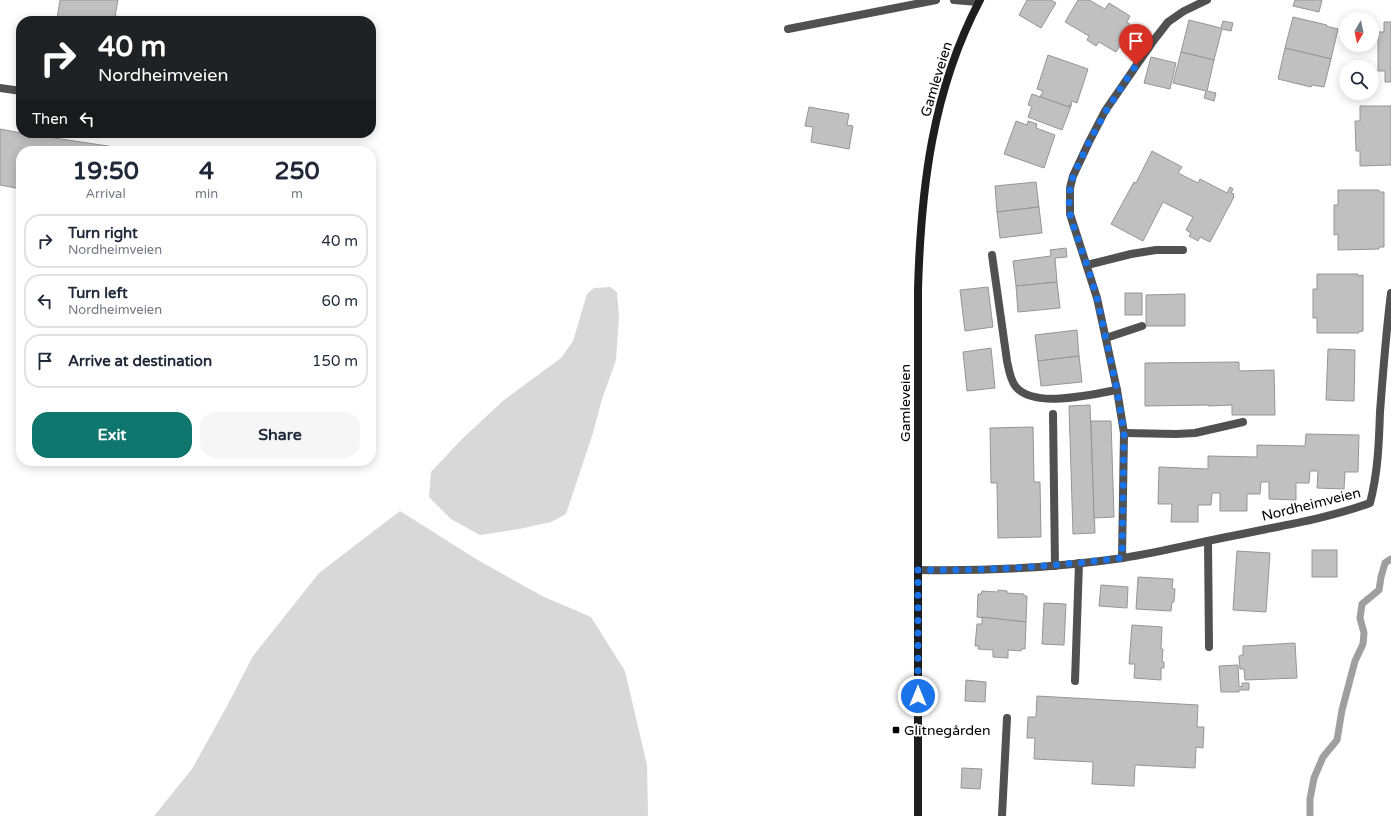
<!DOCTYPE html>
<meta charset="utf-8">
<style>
:root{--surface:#fff;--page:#f6f6f7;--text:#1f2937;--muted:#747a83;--line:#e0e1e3;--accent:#0f766e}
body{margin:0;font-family:"Varela Round",sans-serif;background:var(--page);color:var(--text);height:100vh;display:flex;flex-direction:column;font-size:15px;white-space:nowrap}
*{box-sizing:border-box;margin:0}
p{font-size:13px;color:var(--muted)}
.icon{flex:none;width:22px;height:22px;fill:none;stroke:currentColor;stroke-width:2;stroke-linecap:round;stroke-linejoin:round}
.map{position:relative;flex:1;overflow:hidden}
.details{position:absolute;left:16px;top:146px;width:360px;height:320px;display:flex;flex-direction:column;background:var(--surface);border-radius:16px;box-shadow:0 2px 10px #0003}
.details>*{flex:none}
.banner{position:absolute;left:16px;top:16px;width:360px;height:122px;border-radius:16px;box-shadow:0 2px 10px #0003;background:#202124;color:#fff;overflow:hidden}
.needle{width:26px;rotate:189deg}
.controls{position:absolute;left:1339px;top:12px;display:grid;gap:8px}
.controls a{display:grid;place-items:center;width:40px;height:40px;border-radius:50%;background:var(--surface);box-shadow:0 2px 10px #0003;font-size:20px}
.pin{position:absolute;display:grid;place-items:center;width:34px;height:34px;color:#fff;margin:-41px -17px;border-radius:50% 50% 50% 0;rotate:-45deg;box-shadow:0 0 4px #0007}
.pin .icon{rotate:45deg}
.me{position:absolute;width:44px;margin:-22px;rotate:0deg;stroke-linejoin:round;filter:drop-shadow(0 0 3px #0008)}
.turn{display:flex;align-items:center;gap:14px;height:84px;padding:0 16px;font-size:18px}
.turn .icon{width:52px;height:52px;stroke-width:2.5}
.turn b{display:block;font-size:28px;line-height:34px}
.then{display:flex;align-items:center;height:38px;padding:0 16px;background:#0003;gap:8px;font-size:15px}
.eta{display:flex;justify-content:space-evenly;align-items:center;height:68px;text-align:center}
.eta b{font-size:24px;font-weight:700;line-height:28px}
.primary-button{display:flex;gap:8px;margin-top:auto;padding:8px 16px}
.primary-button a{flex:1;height:46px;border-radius:16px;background:var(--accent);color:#fff;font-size:16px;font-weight:700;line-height:46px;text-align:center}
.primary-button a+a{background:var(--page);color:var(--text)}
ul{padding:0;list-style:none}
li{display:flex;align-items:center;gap:12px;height:54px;margin:0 8px 6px;padding:0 8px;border:2px solid var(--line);border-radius:16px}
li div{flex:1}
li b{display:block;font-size:15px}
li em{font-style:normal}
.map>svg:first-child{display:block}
</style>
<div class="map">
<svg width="1391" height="816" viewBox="0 0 1391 816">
<rect width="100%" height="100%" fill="#fff"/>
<g fill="#d8d8d8">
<path d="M610,287L617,292L619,317L616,360L602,399L593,433L566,514L551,522L519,529L480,535L451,519L429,497L431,472L462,439L504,400L561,358L573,341L587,294L594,288Z"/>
<path d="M400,511L476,559L542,596L591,617L625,671L647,765L648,816H154L192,769L227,706L253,656L319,573Z"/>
</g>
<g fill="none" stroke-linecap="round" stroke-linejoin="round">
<path stroke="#9f9f9f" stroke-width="7" d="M1310,816V799L1314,778L1323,757L1337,740L1342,710L1355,661L1363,644L1364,633L1360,618L1362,604L1379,590L1381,577L1385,563L1391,559"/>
</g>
<g fill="#c0c0c0" stroke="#959595">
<path d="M60,0H118L115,16L123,17L122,21H70L57,19Z"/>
<path d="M1027,0H1051L1056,3L1041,28L1019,15Z"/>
<path d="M1078,0H1089L1105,9L1109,3L1130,16L1127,22L1132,26L1116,52L1099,42L1096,46L1087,40L1089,36L1065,22Z"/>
<path d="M1295,0H1322L1319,12L1293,6Z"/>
<path d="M1293,17L1327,25L1326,26L1338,29L1331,59L1285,48Z"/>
<path d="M1189,20L1221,28L1223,21L1233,23L1231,31L1222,29L1214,60L1181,52Z"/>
<path d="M1384,22H1391V82H1385V71H1378V32H1384Z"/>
<path d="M1285,48L1331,59L1324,87L1312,85L1311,87L1278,79Z"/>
<path d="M1181,52L1214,60L1207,91L1216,93L1214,101L1204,98L1206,91L1173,83Z"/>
<path d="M1048,55L1088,69L1077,103L1072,101L1071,106L1069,105V107L1040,97L1043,91L1037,89Z"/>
<path d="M1151,57L1176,63L1170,89L1144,83Z"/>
<path d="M1032,94L1069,107V105L1071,106L1062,130L1028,117L1032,106L1028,105Z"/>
<path d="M1360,106H1391V165L1360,166V151H1356L1355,121H1360Z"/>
<path d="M809,107L849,114L847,125L853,126L849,149L811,142L813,127L805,126Z"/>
<path d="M1016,121L1027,125L1028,121L1037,124L1036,128L1055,135L1044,168L1004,154Z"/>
<path d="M0,129L21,133L141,151H21V189L0,185Z"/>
<path d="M1152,151L1182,167L1178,173L1198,183L1200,179L1227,193L1230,187L1233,189L1231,193L1234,194L1233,196L1234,197L1210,242L1200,237L1198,241L1189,236L1191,233L1186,230L1193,217L1163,202L1143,241L1111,224L1134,182L1136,183Z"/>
<path d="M1036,182L1039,207L997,212L995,186Z"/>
<path d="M1338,190H1379V192H1384V247H1379V249L1338,250V234L1334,235V205H1338Z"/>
<path d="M1039,207L1042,233L1000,238L997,212Z"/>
<path d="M1066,248L1067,257L1055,258L1057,282L1016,286L1013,261L1051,256L1050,250Z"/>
<path d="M1317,274H1358V276L1363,275V331L1358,332L1359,333H1317V318H1313V289H1317Z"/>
<path d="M1057,282L1060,308L1018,312L1016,286Z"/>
<path d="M988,287L993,327L965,331L960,290Z"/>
<rect x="1125" y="293" width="17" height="22"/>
<path d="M1185,294V326H1146V295Z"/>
<path d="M1077,330L1079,356L1038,361L1035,335Z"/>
<path d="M991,348L995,388L967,391L963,352Z"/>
<path d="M1328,349L1355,350L1354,401L1326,400Z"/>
<path d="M1079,356L1082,382L1041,386L1038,361Z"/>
<path d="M1239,362V371L1274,370L1275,415H1232V405L1208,406V405L1145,406V363Z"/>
<path d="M1090,405L1095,533L1073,534L1069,406Z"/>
<path d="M1091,421H1111L1114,517L1094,518Z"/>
<path d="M1033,427L1034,482H1040L1041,537L998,538L997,483H991L990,428Z"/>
<path d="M1306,434L1359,435L1358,472H1345L1344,489L1317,488L1318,471H1310L1309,483H1296V500L1269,499V482H1261L1260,494H1247V511H1220V493H1212L1211,505H1198V522H1171L1172,504H1158L1159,467L1208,469V456L1257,457V445L1305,446Z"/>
<rect x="1312" y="550" width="25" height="27"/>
<path d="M1237,551L1270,553L1266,612L1233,610Z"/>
<path d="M1138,577L1173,579L1172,588L1175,589L1174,602H1172L1171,611L1136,609Z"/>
<path d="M1101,585L1128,587L1127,608L1099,606Z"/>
<path d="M998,590L1007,591V593L1024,594V596H1027L1026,622L977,617L978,594H981L982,591L998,592Z"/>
<path d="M1044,603L1066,604L1064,645L1042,644Z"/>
<path d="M982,617L1026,622L1025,649H1021V651L1008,650V658L993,657V650L978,649L979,646H975L977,624H982Z"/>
<path d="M1132,625L1162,627L1161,649H1163L1162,662H1164V668H1161V680L1134,678L1135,664H1129Z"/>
<path d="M1295,643L1297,678L1245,680L1244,669H1240L1239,656L1243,655V646Z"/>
<path d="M1238,665L1239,686L1242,687V683H1249V690H1239V692H1221L1219,666Z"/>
<path d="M966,680L986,682L985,702L965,701Z"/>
<path d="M1037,696L1198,705L1197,727H1204L1203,748L1196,747L1195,768L1135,765L1134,786L1092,784L1093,762L1034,759L1035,738H1027L1028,717H1036Z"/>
<path d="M962,768L982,769L980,789L961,788Z"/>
</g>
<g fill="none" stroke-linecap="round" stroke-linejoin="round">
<g stroke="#515151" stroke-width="8">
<path d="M0,88L21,91"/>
<path d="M992,255L1007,361C1009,370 1010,380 1016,387C1035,409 1092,394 1117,390"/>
<path d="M1087,265L1131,254L1156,250H1183"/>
<path d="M1106,338L1142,326"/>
<path d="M1053,414L1055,566"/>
<path d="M1124,433L1176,434L1195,433L1243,422"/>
<path d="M1208,541L1209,647"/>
<path d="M1075,681L1079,563"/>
<path d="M1002,816L1007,718"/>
</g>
<g stroke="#515151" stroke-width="8">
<path d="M954,0L978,2"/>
<path d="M788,29L936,0"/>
<path d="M1122,558L1124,433L1117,390L1097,298L1070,214V188L1073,176L1089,142L1105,111L1154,40L1168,22L1184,11L1207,0"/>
<path d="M918,570C987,571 1055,568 1123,558C1160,552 1196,543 1232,536C1279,526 1326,519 1370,503C1378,473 1379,442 1380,412C1383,372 1386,333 1391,293"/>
</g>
<path stroke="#1e1e1e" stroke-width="8" d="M918,816V289C921,188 932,91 980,0"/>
</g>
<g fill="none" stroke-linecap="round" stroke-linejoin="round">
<path stroke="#1a73e8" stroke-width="7" stroke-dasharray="0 12.6" d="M918,696V570C987,571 1054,566 1122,558L1124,433L1117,390L1097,298L1087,265L1074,228L1070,214L1069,200L1070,188L1073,176L1089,142L1106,111L1136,65"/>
</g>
<rect fill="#000" stroke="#fff" stroke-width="1.5" x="892" y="726" width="8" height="8" rx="2"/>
<g text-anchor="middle" stroke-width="3.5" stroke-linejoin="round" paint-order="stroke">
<g font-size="14" fill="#000" stroke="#fff">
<text transform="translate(936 79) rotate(-73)" y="5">Gamleveien</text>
<text transform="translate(905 403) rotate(-90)" y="5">Gamleveien</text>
<text transform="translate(1311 504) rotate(-14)" y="5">Nordheimveien</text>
</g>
<g font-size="14" fill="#000" stroke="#fff" text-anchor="start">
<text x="904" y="735">Glitnegården</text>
</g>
</g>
</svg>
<div class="controls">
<a><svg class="needle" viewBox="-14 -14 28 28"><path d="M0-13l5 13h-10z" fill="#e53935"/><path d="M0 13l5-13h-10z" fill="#747a83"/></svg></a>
<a><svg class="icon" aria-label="search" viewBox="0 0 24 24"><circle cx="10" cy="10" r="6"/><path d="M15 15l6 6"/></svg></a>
</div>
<div class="pin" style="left:1136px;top:65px;background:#d93025"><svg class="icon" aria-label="arrive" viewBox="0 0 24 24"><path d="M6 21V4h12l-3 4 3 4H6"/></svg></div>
<svg class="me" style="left:918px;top:696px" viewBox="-20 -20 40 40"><circle r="17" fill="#1a73e8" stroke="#fff" stroke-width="3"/><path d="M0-11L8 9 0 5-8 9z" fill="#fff"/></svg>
<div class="banner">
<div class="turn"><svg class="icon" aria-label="right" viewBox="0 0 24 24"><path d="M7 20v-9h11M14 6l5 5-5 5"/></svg><div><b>40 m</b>Nordheimveien</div></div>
<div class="then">Then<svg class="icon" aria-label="left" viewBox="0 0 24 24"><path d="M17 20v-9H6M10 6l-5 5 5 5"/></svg></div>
</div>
<section class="details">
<div class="eta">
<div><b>19:50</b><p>Arrival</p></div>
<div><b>4</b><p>min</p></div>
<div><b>250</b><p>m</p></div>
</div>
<ul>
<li><svg class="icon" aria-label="right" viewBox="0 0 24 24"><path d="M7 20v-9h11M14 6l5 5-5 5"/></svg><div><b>Turn right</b><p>Nordheimveien</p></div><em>40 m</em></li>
<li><svg class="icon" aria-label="left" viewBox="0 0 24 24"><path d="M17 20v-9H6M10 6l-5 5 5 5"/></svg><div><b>Turn left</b><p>Nordheimveien</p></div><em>60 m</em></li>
<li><svg class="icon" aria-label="arrive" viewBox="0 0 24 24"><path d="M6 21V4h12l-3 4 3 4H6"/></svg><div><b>Arrive at destination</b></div><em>150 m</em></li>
</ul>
<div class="primary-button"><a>Exit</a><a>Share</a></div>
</section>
</div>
